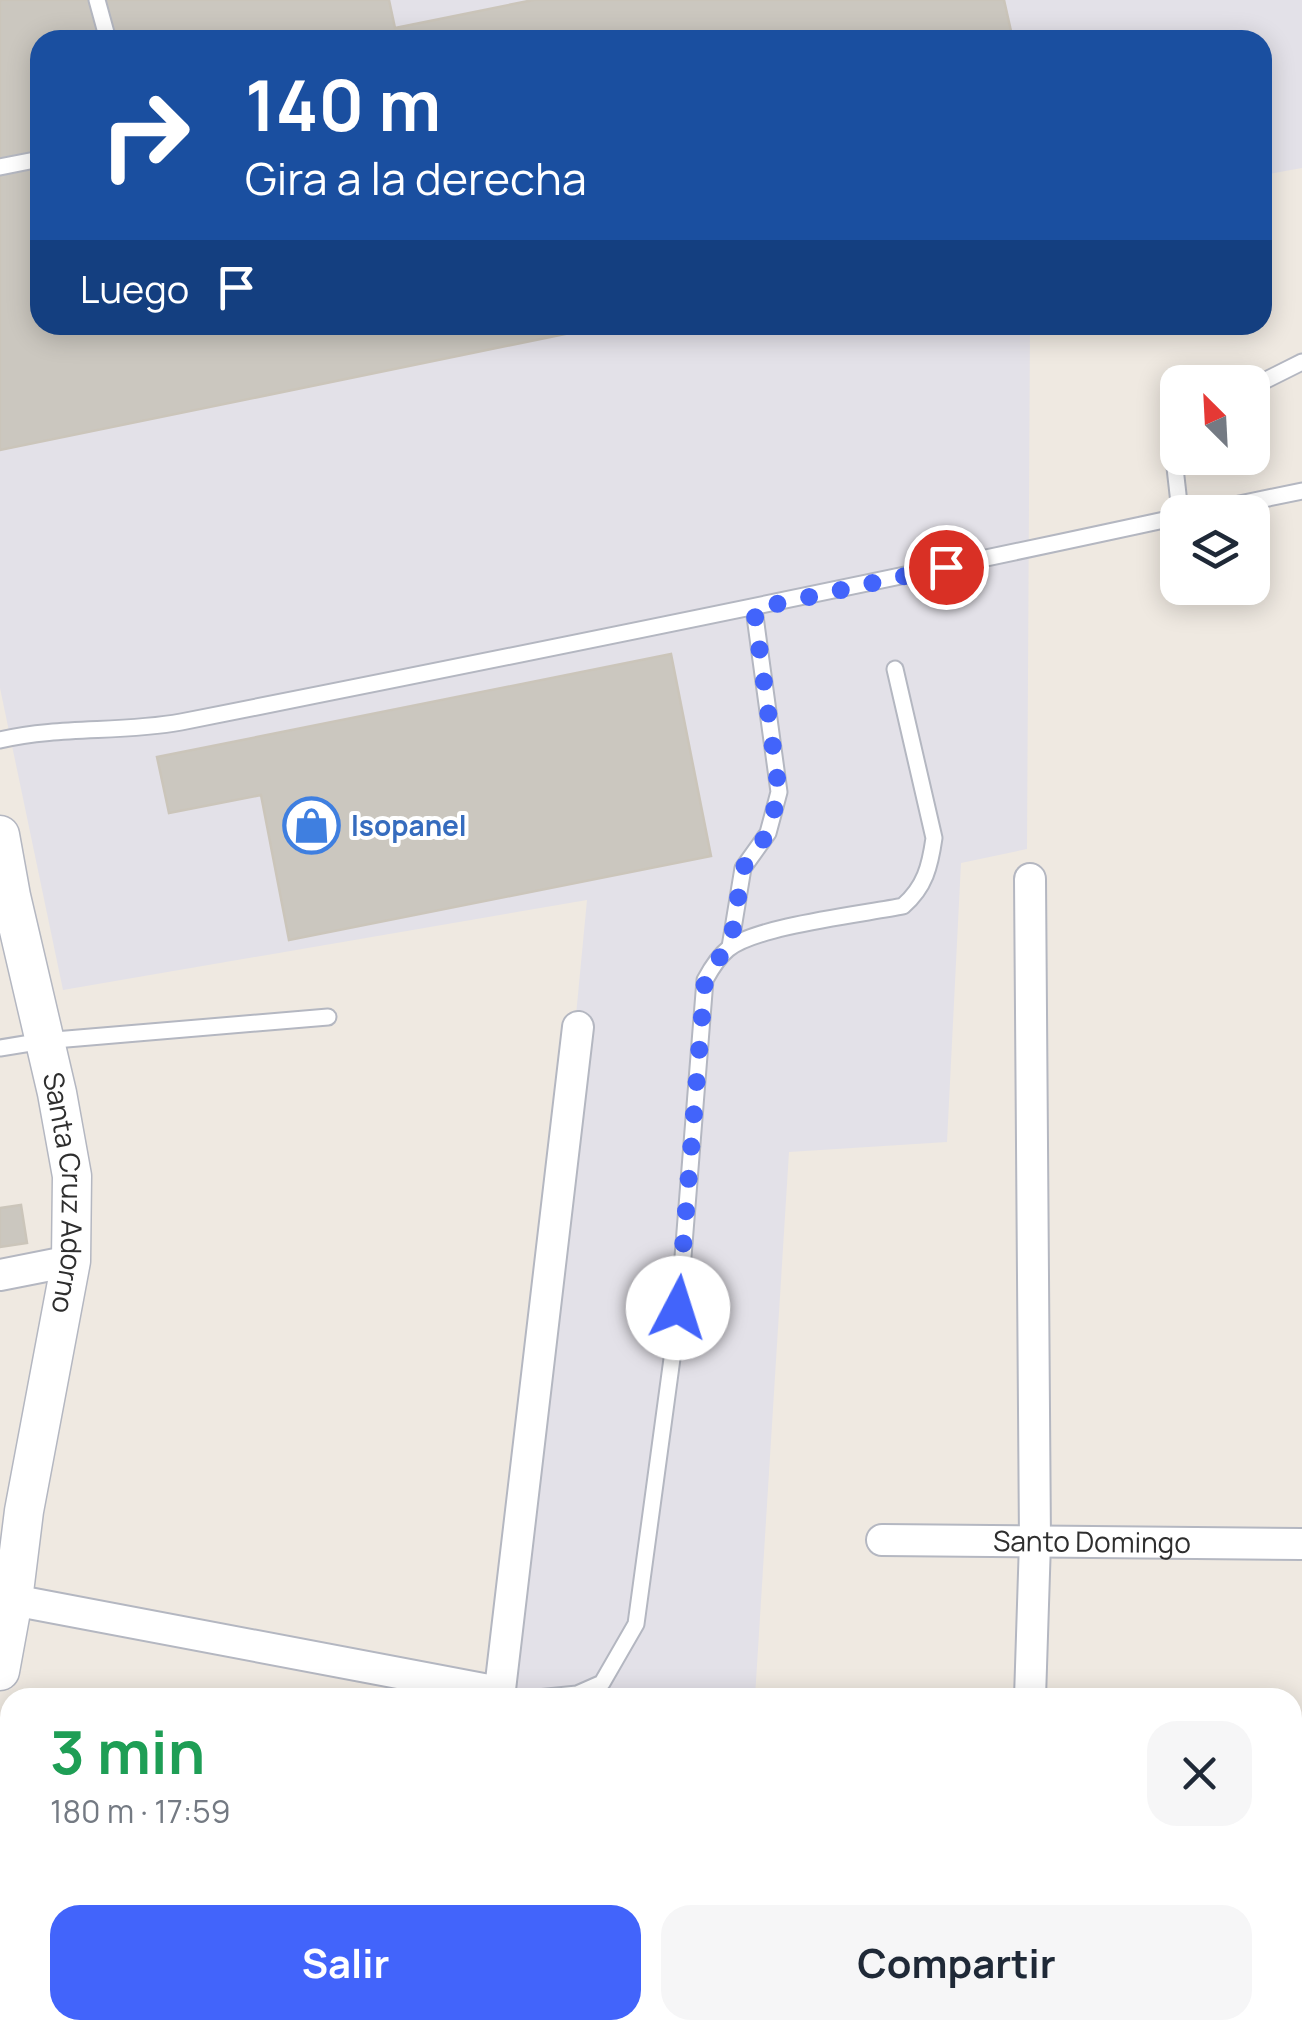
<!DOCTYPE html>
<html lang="es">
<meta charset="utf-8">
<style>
:root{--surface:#fff;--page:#f6f6f7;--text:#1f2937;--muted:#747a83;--accent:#4264fb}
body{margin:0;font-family:Manrope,sans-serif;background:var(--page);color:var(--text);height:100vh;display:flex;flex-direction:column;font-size:38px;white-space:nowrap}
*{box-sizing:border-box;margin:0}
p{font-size:32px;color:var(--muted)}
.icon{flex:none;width:55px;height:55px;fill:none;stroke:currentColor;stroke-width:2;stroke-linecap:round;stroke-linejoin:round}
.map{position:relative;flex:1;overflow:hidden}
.sheet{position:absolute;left:0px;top:1688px;width:1302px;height:352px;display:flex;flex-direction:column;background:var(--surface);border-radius:30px 30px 0 0;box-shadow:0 5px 25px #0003}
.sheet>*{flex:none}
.hud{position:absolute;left:30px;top:30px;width:1242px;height:305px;border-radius:30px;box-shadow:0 5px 25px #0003;background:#1a4fa0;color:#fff;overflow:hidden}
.needle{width:65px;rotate:336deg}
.controls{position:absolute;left:1160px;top:365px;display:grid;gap:20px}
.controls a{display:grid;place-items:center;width:110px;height:110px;border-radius:20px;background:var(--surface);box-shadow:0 5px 25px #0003;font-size:50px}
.pin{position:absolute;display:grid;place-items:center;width:85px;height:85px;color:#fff;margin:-42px;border:5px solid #fff;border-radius:50%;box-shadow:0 2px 10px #0007}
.me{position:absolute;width:110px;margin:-55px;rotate:5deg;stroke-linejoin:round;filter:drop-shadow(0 0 8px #0008)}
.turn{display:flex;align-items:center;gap:35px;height:210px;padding:0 50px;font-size:45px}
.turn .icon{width:130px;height:130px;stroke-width:2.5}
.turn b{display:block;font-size:70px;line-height:85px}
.then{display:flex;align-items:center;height:95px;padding:0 50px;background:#0003;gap:20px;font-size:38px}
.round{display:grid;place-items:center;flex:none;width:105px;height:105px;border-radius:30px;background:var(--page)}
.headline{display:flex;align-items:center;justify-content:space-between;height:170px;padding:0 50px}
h1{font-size:60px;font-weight:700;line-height:75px;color:#1e9e55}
.cta{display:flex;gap:20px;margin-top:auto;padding:20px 50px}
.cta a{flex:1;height:115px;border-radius:30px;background:var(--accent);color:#fff;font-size:40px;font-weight:700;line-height:115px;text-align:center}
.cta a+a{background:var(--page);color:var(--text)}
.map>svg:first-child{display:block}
</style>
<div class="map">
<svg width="1302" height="2039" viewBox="0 0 1302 2039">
<rect width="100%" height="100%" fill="#efe9e1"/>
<path fill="#e3e1e8" d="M0,0H1302V168L1263,175L1262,40H40V325H1030L1027,849L961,863L947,1142L789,1152L755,1697H511L587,900L63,990L0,688Z"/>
<g fill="#cbc7bf" stroke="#cbc5ba" stroke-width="2.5">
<path d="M0,0H389L395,28L533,0H1004L1013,40H40V325H609L0,450Z"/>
<path d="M671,654L711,856L289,940L261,795L169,813L157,757Z"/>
<path d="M21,1205L27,1243L0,1247V1208Z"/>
<path d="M1089,2030H1122V2039H1088Z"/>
<rect x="1124" y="2030" width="35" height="9"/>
<rect x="1176" y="2030" width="57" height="9"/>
</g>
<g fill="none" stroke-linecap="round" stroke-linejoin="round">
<defs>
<g id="service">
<path d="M97,0L108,40"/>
<path d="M0,167L40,159"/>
<path d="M1252,387L1302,362"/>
<path d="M1178,428L1173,450L1180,512"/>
<path d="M1201,512L1302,491"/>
<path d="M0,740C60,726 121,733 181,722C514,656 846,589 1178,517"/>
<path d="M730,947L743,868L768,833L779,792L754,609"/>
<path d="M0,1048L43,1041L328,1017"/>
<path d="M537,1698L577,1694L602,1683L636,1624L679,1307L705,980C711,969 718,957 728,949C756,926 863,914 903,906C925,887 930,866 934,838L895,669"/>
<path d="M721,2039L722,2030"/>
</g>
<g id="minor">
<path d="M1030,879L1035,1542L1030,1698"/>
<path d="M0,1275L71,1261"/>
<path id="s1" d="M882,1540L1302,1544"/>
<path d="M13,1600L499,1692"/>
<path d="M499,1698L578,1027"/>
<path d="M1292,1961H1302"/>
<path d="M484,2039L485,2030"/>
<path d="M1023,2039V2030"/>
</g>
<g id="tertiary">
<path id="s2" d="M0,835L11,896L57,1093L72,1176L71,1261L24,1511L13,1600L0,1671"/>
</g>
</defs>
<use href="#service" stroke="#b4b7c1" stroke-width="19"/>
<use href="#minor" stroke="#b4b7c1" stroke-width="34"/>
<use href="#tertiary" stroke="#b4b7c1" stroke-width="41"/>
<use href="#service" stroke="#fff" stroke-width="15"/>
<use href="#minor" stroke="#fff" stroke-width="30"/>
<use href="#tertiary" stroke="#fff" stroke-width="38"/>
</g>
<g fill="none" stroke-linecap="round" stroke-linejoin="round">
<path stroke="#4264fb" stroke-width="18" stroke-dasharray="0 32.4" d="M678,1308L705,980L714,963L730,947L743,868L768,833L779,792L754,609L946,567"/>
</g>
<defs>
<symbol id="shop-ring" viewBox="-11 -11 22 22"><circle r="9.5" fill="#fff" stroke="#3f7fe0" stroke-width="1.5"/><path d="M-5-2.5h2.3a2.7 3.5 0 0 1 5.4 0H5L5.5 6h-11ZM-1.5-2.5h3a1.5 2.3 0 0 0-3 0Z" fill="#3f7fe0"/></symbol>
</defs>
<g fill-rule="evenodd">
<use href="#shop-ring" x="280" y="794" width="63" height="63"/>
</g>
<g text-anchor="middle" stroke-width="8" stroke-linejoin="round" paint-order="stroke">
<g font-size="28" font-weight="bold" fill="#366cbe" stroke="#fff" text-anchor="start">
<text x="351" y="836">Isopanel</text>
</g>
<g font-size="28" fill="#2e2e2e" stroke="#fff">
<text dy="10" stroke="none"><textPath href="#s2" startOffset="365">Santa Cruz Adorno</textPath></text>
<text dy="10" stroke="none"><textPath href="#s1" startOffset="210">Santo Domingo</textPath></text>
</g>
</g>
</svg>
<div class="controls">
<a><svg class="needle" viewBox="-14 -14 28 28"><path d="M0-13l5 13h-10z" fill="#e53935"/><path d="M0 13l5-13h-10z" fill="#747a83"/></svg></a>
<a><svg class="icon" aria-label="layers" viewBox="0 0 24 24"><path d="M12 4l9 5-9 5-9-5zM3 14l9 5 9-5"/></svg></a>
</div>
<div class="pin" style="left:946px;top:567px;background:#d93025"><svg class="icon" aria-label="arrive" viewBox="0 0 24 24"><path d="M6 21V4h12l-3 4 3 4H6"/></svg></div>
<svg class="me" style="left:678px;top:1308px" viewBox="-20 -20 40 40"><circle r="19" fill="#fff"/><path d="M0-13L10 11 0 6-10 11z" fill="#4264fb"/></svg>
<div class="hud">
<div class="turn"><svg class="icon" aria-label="right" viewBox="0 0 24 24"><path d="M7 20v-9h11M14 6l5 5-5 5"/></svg><div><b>140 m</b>Gira a la derecha</div></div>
<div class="then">Luego<svg class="icon" aria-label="arrive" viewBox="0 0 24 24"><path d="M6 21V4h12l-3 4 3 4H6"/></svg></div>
</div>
<section class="sheet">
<div class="headline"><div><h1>3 min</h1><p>180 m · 17:59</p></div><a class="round"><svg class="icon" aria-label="close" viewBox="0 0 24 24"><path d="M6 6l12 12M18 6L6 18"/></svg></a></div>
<div class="cta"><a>Salir</a><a>Compartir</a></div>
</section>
</div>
